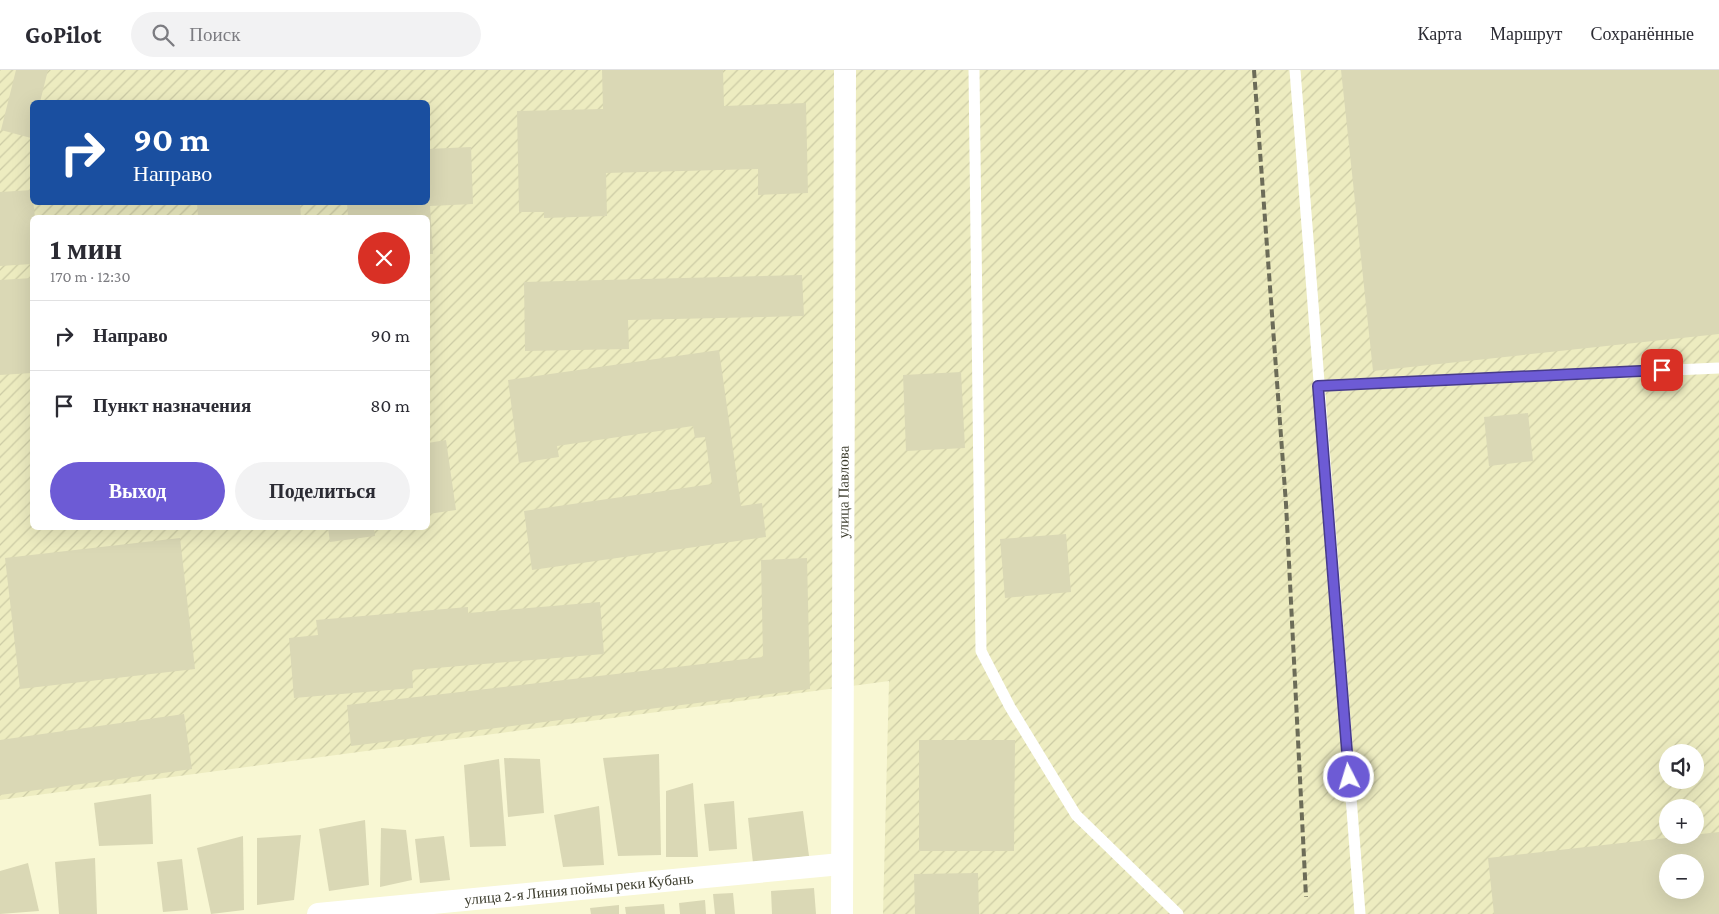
<!DOCTYPE html>
<html lang="ru">
<meta charset="utf-8">
<style>
:root{--surface:#fff;--page:#f2f2f3;--text:#2b2b33;--muted:#7c7c81;--line:#e1e1e2;--accent:#6d5bd5}
body{margin:0;font-family:"Crimson Pro",serif;background:var(--page);color:var(--text);height:100vh;display:flex;flex-direction:column;font-size:19px;white-space:nowrap}
*{box-sizing:border-box;margin:0}
p{font-size:16px;color:var(--muted)}
.icon{flex:none;width:28px;height:28px;fill:none;stroke:currentColor;stroke-width:2;stroke-linecap:round;stroke-linejoin:round}
.map{position:relative;flex:1;overflow:hidden}
.drawer{position:absolute;left:30px;top:145px;width:400px;height:315px;display:flex;flex-direction:column;background:var(--surface);border-radius:8px;box-shadow:0 5px 20px #0002}
.drawer>*{flex:none}
.top-card{position:absolute;left:30px;top:30px;width:400px;height:105px;border-radius:8px;box-shadow:0 5px 20px #0002;background:#1a4fa0;color:#fff;overflow:hidden}
.buttons{position:absolute;left:1659px;top:674px;display:grid;gap:10px}
.buttons a{display:grid;place-items:center;width:45px;height:45px;border-radius:50%;background:var(--surface);box-shadow:0 5px 20px #0002;font-size:25px}
.pin{position:absolute;display:grid;place-items:center;width:42px;height:42px;color:#fff;margin:-21px;border-radius:10px;box-shadow:0 2px 8px #0006}
.me{position:absolute;width:55px;margin:-28px;rotate:355deg;stroke-linejoin:round;filter:drop-shadow(0 0 4px #0008)}
.turn{display:flex;align-items:center;gap:18px;height:105px;padding:0 20px;font-size:22px}
.turn .icon{width:65px;height:65px;stroke-width:2.5}
.turn b{display:block;font-size:35px;line-height:42px}
.round{display:grid;place-items:center;flex:none;width:52px;height:52px;border-radius:26px;background:var(--page)}
.headline{display:flex;align-items:center;justify-content:space-between;height:85px;padding:0 20px}
h1{font-size:30px;font-weight:700;line-height:38px}
.cta{display:flex;gap:10px;margin-top:auto;padding:10px 20px}
.cta a{flex:1;height:58px;border-radius:30px;background:var(--accent);color:#fff;font-size:20px;font-weight:700;line-height:58px;text-align:center}
.cta a+a{background:var(--page);color:var(--text)}
ul{padding:0;list-style:none}
li{display:flex;align-items:center;gap:15px;height:70px;padding:0 20px;border-top:1px solid var(--line)}
li div{flex:1}
li b{display:block;font-size:19px}
li em{font-style:normal}
header{display:flex;align-items:center;gap:30px;box-sizing:border-box;height:70px;padding:0 25px;background:var(--surface);border-bottom:1px solid var(--line)}
header strong{font-size:24px}
nav{display:flex;gap:28px;margin-inline-start:auto;font-size:18px}
.search{width:350px;height:45px;background:var(--page);display:flex;align-items:center;gap:12px;box-sizing:border-box;padding:0 18px;border-radius:28px;color:var(--muted);font-size:19px}
.map>svg:first-child{display:block}
</style>
<header>
<strong>GoPilot</strong>
<div class="search"><svg class="icon" aria-label="search" viewBox="0 0 24 24"><circle cx="10" cy="10" r="6"/><path d="M15 15l6 6"/></svg>Поиск</div>
<nav><a>Карта</a><a>Маршрут</a><a>Сохранённые</a></nav>
</header>
<div class="map">
<svg width="1719" height="844" viewBox="0 0 1719 844">
<defs>
<pattern id="industrial-furrows" width="10" height="10" patternUnits="userSpaceOnUse" patternTransform="scale(1.25)"><rect width="10" height="10" fill="#edecc0"/><path d="M-1 1l2-2M0 10L10 0M9 11l2-2" fill="none" stroke="#cccba5"/></pattern>
</defs>
<rect width="100%" height="100%" fill="#f8f7d3"/>
<path fill="url(#industrial-furrows)" fill-rule="evenodd" d="M0,0H1719V844H883L889,611L0,730ZM32,32H428V132H32ZM32,148H428V458H32ZM1668,682H1695V710H1668ZM1668,738H1695V765H1668ZM1668,792H1695V820H1668Z"/>
<g fill="#dad8b5" fill-rule="evenodd">
<path d="M16,0H48L40,32H32L31,68L1,60Z"/>
<path d="M602,0H723L724,36L806,33L808,123L758,125V99L606,103L607,146L544,148V142H519L517,41L603,39Z"/>
<path d="M1341,0H1719V264L1373,301Z"/>
<path d="M471,77L473,134L430,136L433,184H428V148H348L347,132H428V79Z"/>
<path d="M32,120L35,148H32V194L0,196V122Z"/>
<path d="M197,132H300L301,148H198Z"/>
<path d="M802,205L804,246L628,250L629,279L525,281L524,212Z"/>
<path d="M32,208V303L0,305V210Z"/>
<path d="M719,280L741,436L762,433L766,467L532,500L524,441L712,414L705,367L695,368L693,356L557,376L559,387L519,393L508,310Z"/>
<path d="M961,302L965,378L906,381L903,305Z"/>
<path d="M1528,343L1533,391L1489,396L1484,347Z"/>
<path d="M446,370L456,440L428,444V373Z"/>
<path d="M328,458H374L375,466L330,472Z"/>
<path d="M1066,464L1071,522L1005,528L1000,469Z"/>
<path d="M180,468L195,599L20,619L5,488Z"/>
<path d="M807,488L810,619L351,676L347,635L763,587L761,490Z"/>
<path d="M600,532L604,584L412,600L413,618L294,628L289,568L318,565L316,550L468,537V543Z"/>
<path d="M184,644L192,699L0,725V670Z"/>
<path d="M919,670H1015L1014,781H919Z"/>
<path d="M659,684L661,785L618,786L603,688Z"/>
<path d="M504,688L540,689L544,743L508,747Z"/>
<path d="M499,689L506,776L470,777L464,695Z"/>
<path d="M693,713L698,787H666V721Z"/>
<path d="M151,724L153,774L99,776L94,733Z"/>
<path d="M734,731L737,779L709,781L704,734Z"/>
<path d="M599,736L604,795L563,797L554,745Z"/>
<path d="M803,741L809,786L753,793L748,748Z"/>
<path d="M365,750L369,815L329,821L319,759Z"/>
<path d="M381,758L406,760L412,810L380,817Z"/>
<path d="M1719,762V844H1494L1488,788ZM1668,792H1695V820H1668Z"/>
<path d="M301,765L294,830L257,835V768Z"/>
<path d="M243,766L244,840L211,844L197,778Z"/>
<path d="M444,766L450,810L420,813L415,769Z"/>
<path d="M95,788L97,844H59L55,792Z"/>
<path d="M182,789L188,840L163,842L157,792Z"/>
<path d="M28,793L39,841L0,844V801Z"/>
<path d="M978,803L979,844H915L914,804Z"/>
<path d="M814,818L816,844H772L771,821Z"/>
<path d="M733,823L735,844H715L713,824Z"/>
<path d="M705,830L706,844H680L679,833Z"/>
<path d="M664,834L665,844H626L625,837Z"/>
<path d="M619,835V844H591L590,838Z"/>
</g>
<g fill="none" stroke-linecap="round" stroke-linejoin="round">
<g stroke="#fff" stroke-width="11">
<path d="M974,0L981,581L1010,637L1076,745L1178,844"/>
<path d="M1295,0L1360,844"/>
<path d="M1318,316L1719,298"/>
</g>
<g stroke="#fff" stroke-width="22">
<path id="s1" d="M318,844L841,794"/>
<path id="s2" d="M842,844L845,0"/>
</g>
<path stroke="#6c6c58" stroke-width="4" stroke-dasharray="8 4" stroke-linecap="butt" d="M1254,0L1286,434L1306,827"/>
</g>
<g fill="none" stroke-linecap="round" stroke-linejoin="round">
<defs>
<path id="route" d="M1349,707L1318,316L1662,300"/>
</defs>
<use href="#route" stroke="#473b8a" stroke-width="12"/>
<use href="#route" stroke="#6d5bd5" stroke-width="9"/>
</g>
<g text-anchor="middle" stroke-width="5" stroke-linejoin="round" paint-order="stroke">
<g font-size="15" fill="#3d3d2e" stroke="#fff">
<text dy="5" stroke="none"><textPath href="#s2" startOffset="422">улица Павлова</textPath></text>
<text dy="5" stroke="none"><textPath href="#s1" startOffset="262">улица 2-я Линия поймы реки Кубань</textPath></text>
</g>
</g>
</svg>
<div class="buttons">
<a><svg class="icon" aria-label="sound" viewBox="0 0 24 24"><path d="M4 9h4l5-4v14l-5-4H4zM17 9q2 3 0 6"/></svg></a>
<a>+</a>
<a>−</a>
</div>
<div class="pin" style="left:1662px;top:300px;background:#d93025"><svg class="icon" aria-label="arrive" viewBox="0 0 24 24"><path d="M6 21V4h12l-3 4 3 4H6"/></svg></div>
<svg class="me" style="left:1349px;top:707px" viewBox="-20 -20 40 40"><circle r="17" fill="#6d5bd5" stroke="#fff" stroke-width="3"/><path d="M0-11L8 9 0 5-8 9z" fill="#fff"/></svg>
<div class="top-card">
<div class="turn"><svg class="icon" aria-label="right" viewBox="0 0 24 24"><path d="M7 20v-9h11M14 6l5 5-5 5"/></svg><div><b>90 m</b>Направо</div></div>
</div>
<section class="drawer">
<div class="headline"><div><h1>1 мин</h1><p>170 m · 12:30</p></div><a class="round" style="background:#d93025;color:#fff"><svg class="icon" aria-label="close" viewBox="0 0 24 24"><path d="M6 6l12 12M18 6L6 18"/></svg></a></div>
<ul>
<li><svg class="icon" aria-label="right" viewBox="0 0 24 24"><path d="M7 20v-9h11M14 6l5 5-5 5"/></svg><div><b>Направо</b></div><em>90 m</em></li>
<li><svg class="icon" aria-label="arrive" viewBox="0 0 24 24"><path d="M6 21V4h12l-3 4 3 4H6"/></svg><div><b>Пункт назначения</b></div><em>80 m</em></li>
</ul>
<div class="cta"><a>Выход</a><a>Поделиться</a></div>
</section>
</div>
